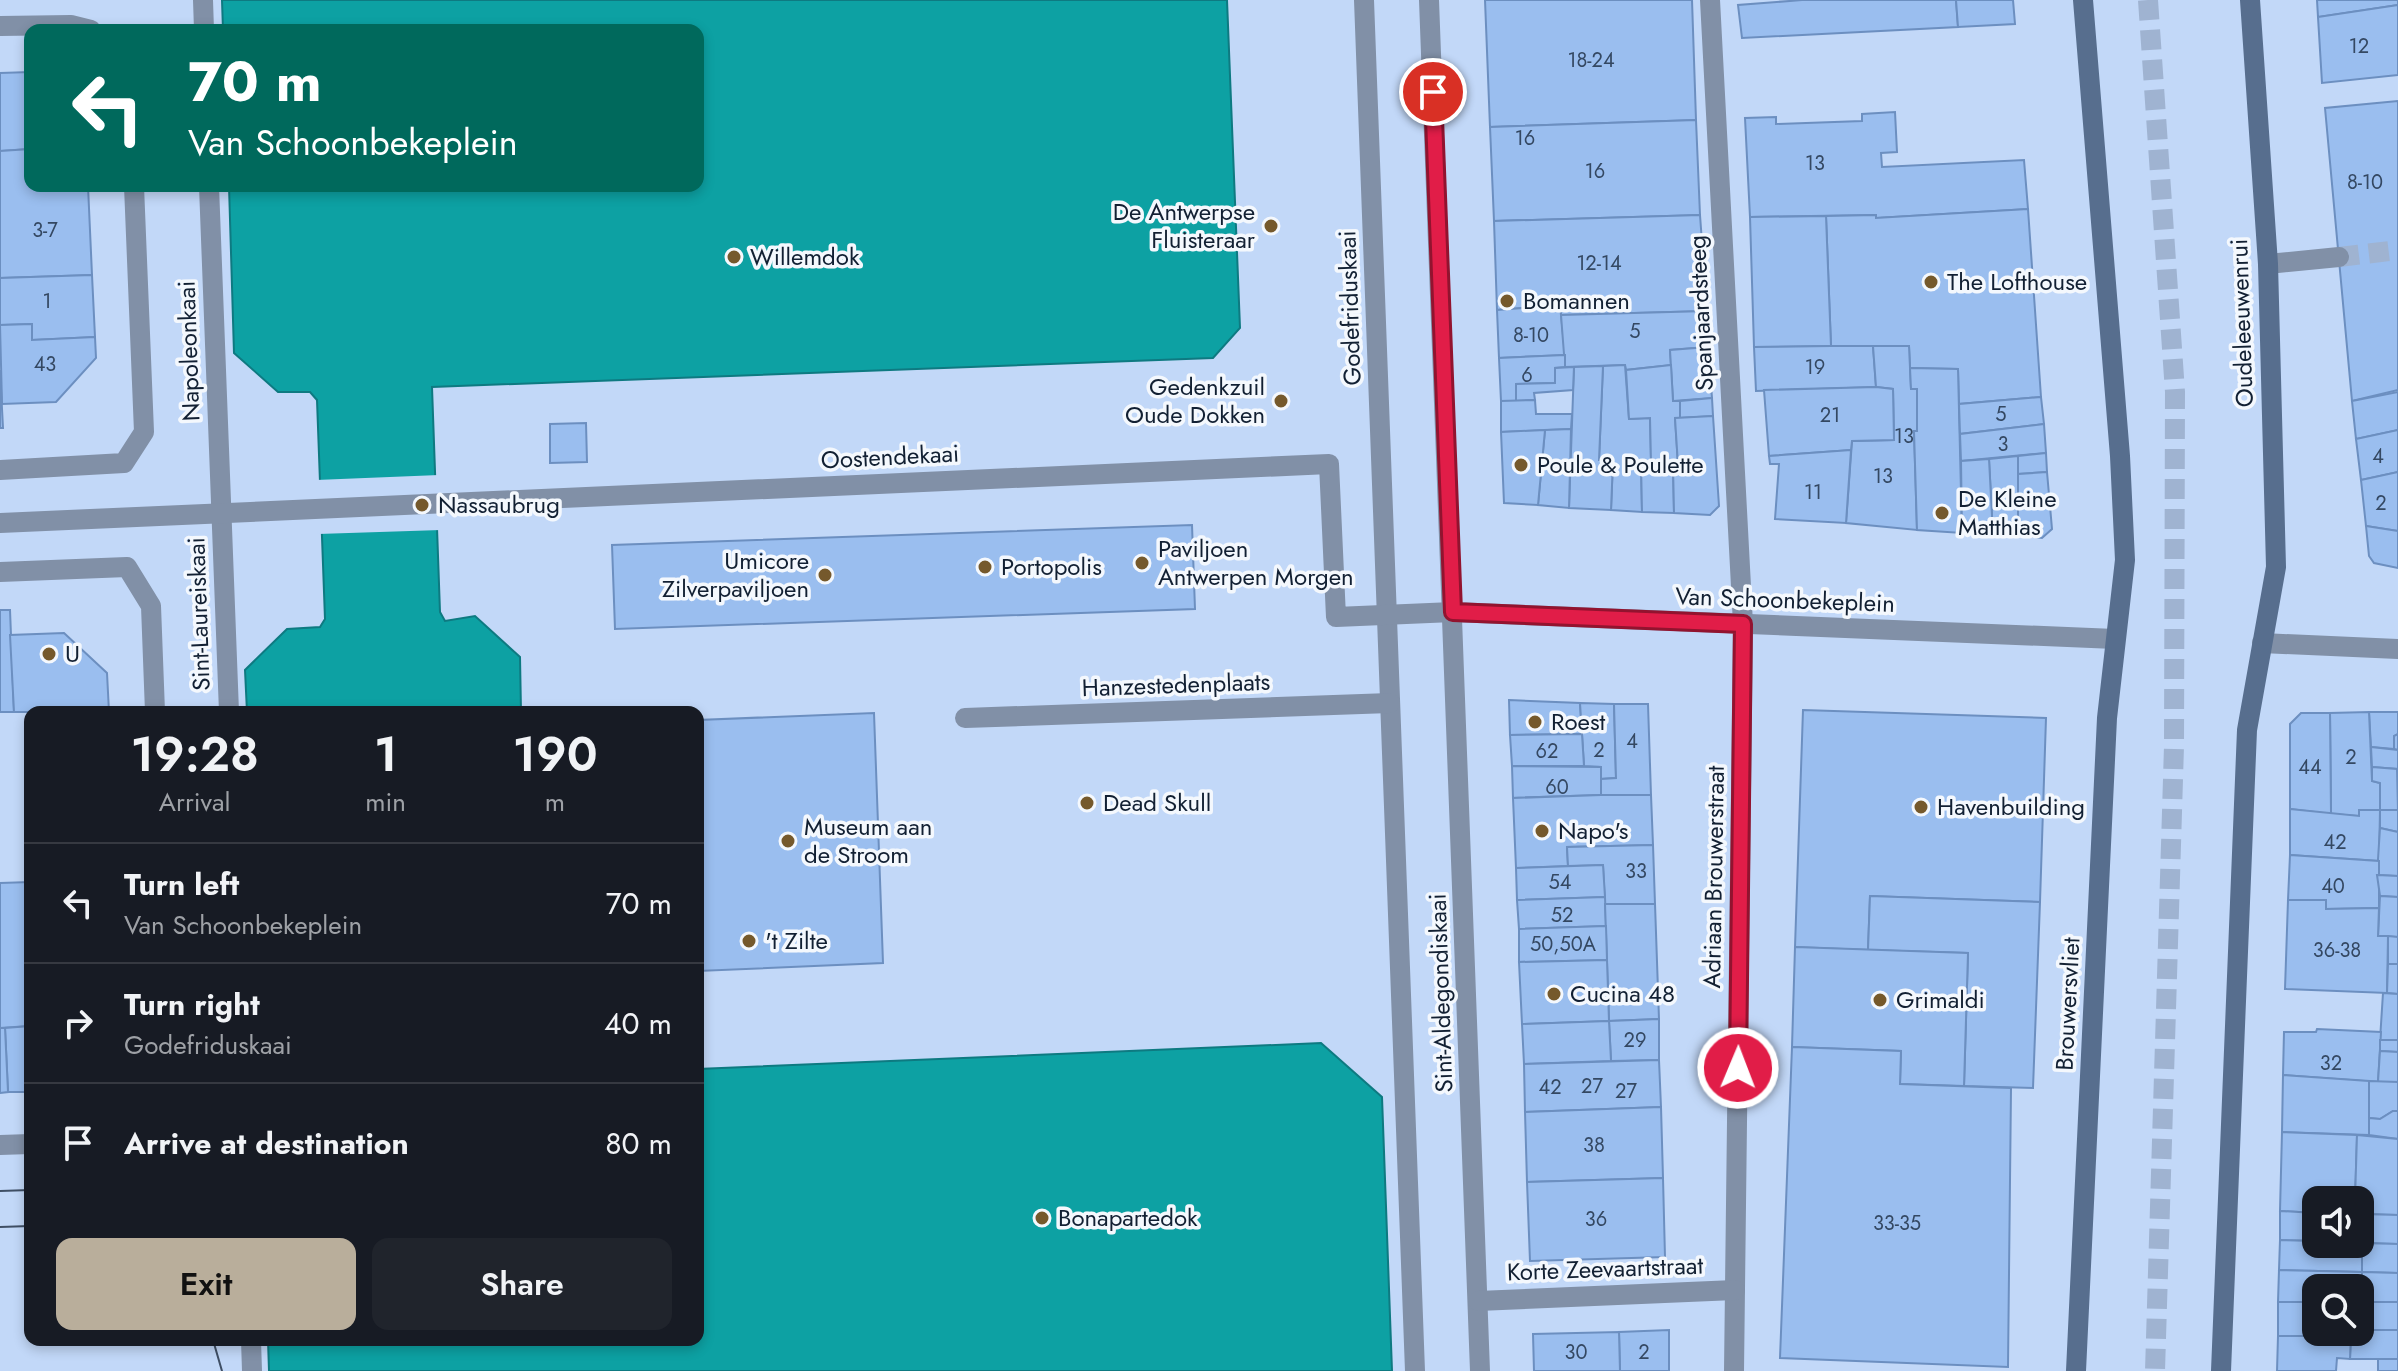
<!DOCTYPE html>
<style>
:root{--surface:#171b24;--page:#20242c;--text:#f1f3f6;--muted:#9ea1a6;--line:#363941;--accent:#b9ae9b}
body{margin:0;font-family:Jost,sans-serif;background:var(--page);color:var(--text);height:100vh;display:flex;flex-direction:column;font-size:30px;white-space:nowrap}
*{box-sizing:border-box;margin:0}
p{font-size:26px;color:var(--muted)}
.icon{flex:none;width:44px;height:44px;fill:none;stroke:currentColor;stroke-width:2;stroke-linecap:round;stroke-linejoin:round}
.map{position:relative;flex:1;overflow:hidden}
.panel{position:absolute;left:24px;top:706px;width:680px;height:640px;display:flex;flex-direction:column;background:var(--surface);border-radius:16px;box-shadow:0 4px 12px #0003}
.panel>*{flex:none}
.hud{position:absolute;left:24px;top:24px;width:680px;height:168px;border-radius:16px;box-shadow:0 4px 12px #0003;background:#00695c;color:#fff;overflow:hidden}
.tools{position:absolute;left:2302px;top:1186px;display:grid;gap:16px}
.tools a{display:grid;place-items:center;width:72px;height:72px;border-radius:16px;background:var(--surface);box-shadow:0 4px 12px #0003;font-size:40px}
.pin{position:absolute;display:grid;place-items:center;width:68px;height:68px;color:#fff;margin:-34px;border:4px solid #fff;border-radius:50%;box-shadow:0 2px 8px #0007}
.me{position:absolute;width:88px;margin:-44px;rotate:1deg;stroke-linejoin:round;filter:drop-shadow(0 0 6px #0008)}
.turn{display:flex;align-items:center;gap:28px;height:168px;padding:0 32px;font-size:36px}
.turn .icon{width:104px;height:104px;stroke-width:2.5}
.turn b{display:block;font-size:56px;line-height:68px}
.eta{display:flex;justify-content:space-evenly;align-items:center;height:136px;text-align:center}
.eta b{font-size:48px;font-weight:600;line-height:56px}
.button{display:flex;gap:16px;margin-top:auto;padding:16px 32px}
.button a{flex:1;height:92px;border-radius:16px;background:var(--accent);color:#111;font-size:32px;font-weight:600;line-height:92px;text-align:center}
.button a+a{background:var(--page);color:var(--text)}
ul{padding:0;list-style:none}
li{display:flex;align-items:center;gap:24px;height:120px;padding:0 32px;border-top:2px solid var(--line)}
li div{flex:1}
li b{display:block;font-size:30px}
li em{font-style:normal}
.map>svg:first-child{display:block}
</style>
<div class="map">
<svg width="2398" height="1371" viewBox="0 0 2398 1371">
<rect width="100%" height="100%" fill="#c2d8f8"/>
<g fill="#0da1a3" stroke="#0e7a81" stroke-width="2">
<path d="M222,0H1227L1240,328L1213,358L432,387L440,612L445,621L475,616L520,657L521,712H247L245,670L287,629L320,627L325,619L317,400L310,392H278L234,353L229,186H698V30H223Z"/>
<path d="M1321,1043L1382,1097L1392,1371H269L268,1340H698V1069Z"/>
</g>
<path fill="#c2d8f8" d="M439,475L441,530L318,534L316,480Z"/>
<g fill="#9abeef" stroke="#6c8fc0" stroke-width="2">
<path d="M1485,0H1692L1696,120L1490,127Z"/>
<path d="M1802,0H1956L1958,27L1742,38L1738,5Z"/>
<path d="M1956,0H2013L2015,24L1958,27Z"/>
<path d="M2317,0H2398V5L2318,17Z"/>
<path d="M2398,5V75L2322,83L2318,17Z"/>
<path d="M30,72V149L0,151V73Z"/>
<path d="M2398,101V390L2352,401L2325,108Z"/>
<path d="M1895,112L1897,152L1881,153L1882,167L2024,160L2028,209L1876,218V215L1750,217L1745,118L1776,117V124L1862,121V114Z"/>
<path d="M1696,120L1700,215L1494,221L1490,127Z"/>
<path d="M30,149V186H88L92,275L0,278V151Z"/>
<path d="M2028,209L2041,397L1959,404L1958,369L1910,368L1909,346H1831L1826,216L1876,215V218Z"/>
<path d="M1700,215L1707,311L1561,315L1560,305L1497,310L1494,221Z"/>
<path d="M1826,216L1831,346L1754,347L1750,217Z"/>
<path d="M92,275L95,337L32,340V324L0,325V278Z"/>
<path d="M1560,305L1565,355L1499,358L1497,310Z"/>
<path d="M1707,311L1708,347L1670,350L1671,365L1626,370L1625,365L1565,367L1561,315Z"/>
<path d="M32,324V340L95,337L96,358L56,402L2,404L0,325Z"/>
<path d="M1831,346H1873L1876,387L1756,391L1754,347Z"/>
<path d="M1873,346H1909L1911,389H1917V431H1914L1917,530L1846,523L1852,441L1894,440L1893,389L1876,387Z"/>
<path d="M1708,347L1712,398L1673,401L1670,350Z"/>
<path d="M1565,355V367L1555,368V383L1516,384V401H1501L1499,358Z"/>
<path d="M1625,365L1629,419L1650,418L1651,462H1641L1642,512L1611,510L1613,460H1599L1603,366Z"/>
<path d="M1671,365L1673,401H1680V418H1675L1678,465H1673L1674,513L1642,512L1641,462H1651L1650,418L1629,419L1626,370Z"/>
<path d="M1603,366L1599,460H1613L1611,510L1569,508L1574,367Z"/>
<path d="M1574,367L1573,390L1534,393L1535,400L1516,401V384L1555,383V368Z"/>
<path d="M1910,368L1958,369L1962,533L1917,530L1914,431H1917V389H1911Z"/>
<path d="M0,370L3,428H0Z"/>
<path d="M1876,387L1893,389L1894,440L1852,441L1851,450L1769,456L1764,390Z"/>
<path d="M2398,392V430L2356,439L2352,401Z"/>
<path d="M2041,397L2044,424L1960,434L1959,404Z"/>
<path d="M1712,398L1713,416L1680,418V401Z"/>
<path d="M1535,400L1536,414H1572L1571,429L1501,432V401Z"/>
<path d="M1713,416L1719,506L1710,515L1674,513L1673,465H1678L1675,418Z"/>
<path d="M586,423L587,462L550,463V424Z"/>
<path d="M2044,424L2046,453L1961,461L1960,434Z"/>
<path d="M1571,429L1569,508L1538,505L1545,430Z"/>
<path d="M1545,430L1538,505L1504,503L1501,432Z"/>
<path d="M2398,430V472L2361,480L2356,439Z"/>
<path d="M1851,450L1846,523L1775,519L1779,464H1770L1769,456Z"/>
<path d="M2046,453L2047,472L2018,474V456Z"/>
<path d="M2018,456V535H1993L1989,459Z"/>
<path d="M1989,459L1993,535L1962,533L1961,461Z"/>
<path d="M2047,472L2052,529L2042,538L2018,535V474Z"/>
<path d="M2398,472V531L2366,526L2361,480Z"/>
<path d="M1192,525L1195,609L615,629L612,545Z"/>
<path d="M2366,526L2398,531V568L2374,563L2369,556Z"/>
<path d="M0,610H10L14,712H0Z"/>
<path d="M64,633L107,673L109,712H14L10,635Z"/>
<path d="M1509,700L1580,703L1582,734L1510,735Z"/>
<path d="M1580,703L1614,704L1616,778L1601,779V767L1584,766Z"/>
<path d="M1614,704H1648L1651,795H1601V779L1616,778Z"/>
<path d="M1803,710L2046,718L2040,902L1870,896L1868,950L1795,947Z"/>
<path d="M2369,712H2398V734L2394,736V749L2371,747Z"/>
<path d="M2369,712L2372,781L2380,783V810H2359V816L2331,814L2330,713Z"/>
<path d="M874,713L883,963L698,971V720Z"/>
<path d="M2301,713H2330L2331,814L2290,809V724Z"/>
<path d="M1582,734L1584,766H1512L1510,735Z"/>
<path d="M2398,734V750L2394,749V736Z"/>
<path d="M2371,747L2398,750V778L2397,769L2372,767Z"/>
<path d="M1512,766L1601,767V795L1513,798Z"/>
<path d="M2372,767L2397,769L2398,810H2380V783L2372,781Z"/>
<path d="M1601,795H1651L1653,845L1567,847L1568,866L1516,868L1513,798Z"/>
<path d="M2290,809L2359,816V810H2380L2379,861L2290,855Z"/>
<path d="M2380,810H2398V832L2380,828Z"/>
<path d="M2380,828L2398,832V876L2377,875Z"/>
<path d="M1653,845L1655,904H1605L1603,865L1568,866L1567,847Z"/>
<path d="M2290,855L2379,861V908L2326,909V900H2288Z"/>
<path d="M1603,865L1605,897L1517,900L1516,868Z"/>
<path d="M2377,875L2398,876V897L2380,896Z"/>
<path d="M30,882V1026L0,1028V883Z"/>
<path d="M1870,896L2040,902L2033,1088L1964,1086L1968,953L1868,950Z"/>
<path d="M2380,896L2398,897V937L2378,936Z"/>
<path d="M1605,897L1606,926L1519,929L1517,900Z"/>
<path d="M2288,900H2326V909L2379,908L2378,936H2388L2387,993L2285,989Z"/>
<path d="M1605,904H1655L1659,1019L1609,1021Z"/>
<path d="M1606,926L1607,960L1519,962V929Z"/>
<path d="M2388,936L2398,937V964H2388Z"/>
<path d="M1795,947L1968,953L1964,1086L1900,1084L1901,1051L1792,1047Z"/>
<path d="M1607,960L1609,1021L1522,1024L1519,962Z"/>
<path d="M2388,964H2398V994L2387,993Z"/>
<path d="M2383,993L2398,994V1040H2380Z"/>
<path d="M1659,1019V1060L1611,1061L1609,1021Z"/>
<path d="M1609,1021L1611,1061L1524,1064L1522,1024Z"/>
<path d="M30,1026V1092H8L5,1028Z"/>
<path d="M0,1028H5L8,1092L0,1093Z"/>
<path d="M2317,1029L2381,1032L2378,1082L2283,1075L2284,1032H2316Z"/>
<path d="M2380,1040H2398V1052L2380,1051Z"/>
<path d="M1792,1047L1901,1051L1900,1084L2011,1088L2008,1367L1780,1358Z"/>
<path d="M2380,1051L2398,1052V1082H2378Z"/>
<path d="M1659,1060L1661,1107L1525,1112L1524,1064Z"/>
<path d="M2283,1075L2369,1081V1135L2282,1132Z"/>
<path d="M2369,1081L2398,1082V1111H2393L2380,1119L2369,1118Z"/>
<path d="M1661,1107L1663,1178L1527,1182L1525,1112Z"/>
<path d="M2393,1111H2398V1139L2369,1135V1118L2380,1119Z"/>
<path d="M2282,1132L2357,1135L2355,1200H2316V1213L2280,1211Z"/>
<path d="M2357,1135L2398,1139V1215L2360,1214V1200H2355Z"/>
<path d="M1663,1178L1665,1257L1530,1261L1527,1182Z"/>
<path d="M2280,1211L2316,1213V1241L2280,1240Z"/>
<path d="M2360,1214H2363L2362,1243H2360Z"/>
<path d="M2363,1214L2398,1215V1244L2362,1243Z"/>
<path d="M2280,1240L2316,1241V1244L2362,1243V1272L2279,1270Z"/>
<path d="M2362,1243L2398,1244V1273L2362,1272Z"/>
<path d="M2279,1270L2362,1272V1302L2360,1288H2316V1302H2278Z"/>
<path d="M2362,1272L2398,1273V1302H2362Z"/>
<path d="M2278,1302H2316V1332H2336V1336H2278Z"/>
<rect x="2360" y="1302" width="38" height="28"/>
<path d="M1669,1330V1371H1620L1619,1332Z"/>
<path d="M2360,1330H2398V1359H2350L2351,1332H2360Z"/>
<path d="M1619,1332L1620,1371H1534L1533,1334Z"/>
<path d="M2336,1332H2351L2350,1359L2337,1358L2336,1371H2277L2278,1336H2336Z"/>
<rect x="2378" y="1359" width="20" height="12"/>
</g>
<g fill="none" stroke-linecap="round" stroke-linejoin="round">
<path stroke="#9fb3d1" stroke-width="20" stroke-dasharray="20 10" stroke-linecap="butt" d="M2339,257L2398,250"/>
<path stroke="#9fb3d1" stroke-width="20" stroke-dasharray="20 10" stroke-linecap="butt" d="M2148,0L2175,392L2174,746L2155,1371"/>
<g stroke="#8190a7" stroke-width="20">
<path d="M203,0L204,30"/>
<path d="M1364,0L1415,1371"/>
<path d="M1429,0L1480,1371"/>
<path d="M1710,0L1743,624L1734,1371"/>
<path d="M0,26L71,25L91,30"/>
<path d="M209,186L229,712"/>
<path d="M2268,264L2339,257"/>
<path d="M0,470L124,463L144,432L134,186"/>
<path d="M0,523L1329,464L1336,617L1453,612L2115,639"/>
<path d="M0,572L127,567L151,606L155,712"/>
<path d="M2262,643L2398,649"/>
<path d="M965,718L1390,703"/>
<path d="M0,1145L30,1144"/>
<path d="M1478,1301L1735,1290"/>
<path d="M251,1340L252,1371"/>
</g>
<g stroke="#576e8e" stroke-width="20">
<path d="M2076,1371L2107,718L2125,560L2120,456L2083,0"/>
<path d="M2221,1371L2247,730L2276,567L2268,264L2250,0"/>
</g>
<g stroke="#3f4f65" stroke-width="2">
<path d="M0,1191L30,1190"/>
<path d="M0,1227L30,1226"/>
<path d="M213,1340L222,1371"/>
</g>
</g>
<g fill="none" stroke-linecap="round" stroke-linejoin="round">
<defs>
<path id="route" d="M1433,92L1453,612L1743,624L1738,1068"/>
</defs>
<use href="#route" stroke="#92132f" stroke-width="20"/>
<use href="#route" stroke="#e11d48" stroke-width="14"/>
</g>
<g fill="#75592c" stroke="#f4f8fd" stroke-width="3">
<circle cx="1271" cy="226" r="8"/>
<circle cx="734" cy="257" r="8"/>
<circle cx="1931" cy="282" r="8"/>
<circle cx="1507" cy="301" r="8"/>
<circle cx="1281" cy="401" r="8"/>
<circle cx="1521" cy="465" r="8"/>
<circle cx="422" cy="505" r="8"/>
<circle cx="1942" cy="513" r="8"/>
<circle cx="1142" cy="563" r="8"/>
<circle cx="985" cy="567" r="8"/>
<circle cx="825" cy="575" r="8"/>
<circle cx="49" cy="654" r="8"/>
<circle cx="1535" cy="722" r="8"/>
<circle cx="1087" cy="803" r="8"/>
<circle cx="1921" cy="807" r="8"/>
<circle cx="1542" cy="831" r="8"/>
<circle cx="788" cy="841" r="8"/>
<circle cx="749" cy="941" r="8"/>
<circle cx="1554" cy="994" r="8"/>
<circle cx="1880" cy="1000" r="8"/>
<circle cx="1042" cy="1218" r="8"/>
</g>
<g text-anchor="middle" stroke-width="7" stroke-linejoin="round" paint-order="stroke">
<g font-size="20" fill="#344862">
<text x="2359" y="53">12</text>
<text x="1591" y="67">18-24</text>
<text x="1525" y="145">16</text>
<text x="1815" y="170">13</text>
<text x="1595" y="178">16</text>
<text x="2365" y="189">8-10</text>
<text x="45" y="237">3-7</text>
<text x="1599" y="270">12-14</text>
<text x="47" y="308">1</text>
<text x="1635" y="338">5</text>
<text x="1531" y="342">8-10</text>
<text x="45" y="371">43</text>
<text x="1815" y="374">19</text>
<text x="1527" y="382">6</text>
<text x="2001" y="421">5</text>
<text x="1830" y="422">21</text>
<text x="1904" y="443">13</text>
<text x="2003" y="451">3</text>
<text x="2378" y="463">4</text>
<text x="1883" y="483">13</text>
<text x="1813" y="499">11</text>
<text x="2381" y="510">2</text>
<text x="1632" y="748">4</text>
<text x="1599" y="757">2</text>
<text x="1547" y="758">62</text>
<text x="2351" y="764">2</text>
<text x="2310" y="774">44</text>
<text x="1557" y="794">60</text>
<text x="2335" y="849">42</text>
<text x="1636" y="878">33</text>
<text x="1560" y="889">54</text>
<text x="2333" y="893">40</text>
<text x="1562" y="922">52</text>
<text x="1563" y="951">50,50A</text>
<text x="2337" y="957">36-38</text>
<text x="1635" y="1047">29</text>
<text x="2331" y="1070">32</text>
<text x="1592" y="1093">27</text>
<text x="1550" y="1094">42</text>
<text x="1626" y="1098">27</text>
<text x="1594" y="1152">38</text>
<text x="1596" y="1226">36</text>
<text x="1897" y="1230">33-35</text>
<text x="1576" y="1359">30</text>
<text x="1644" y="1359">2</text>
</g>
<g font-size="24" fill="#122033" stroke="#f4f8fd" text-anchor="start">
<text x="1255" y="220" text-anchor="end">De Antwerpse<tspan x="1255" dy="28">Fluisteraar</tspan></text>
<text x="750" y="265">Willemdok</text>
<text x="1947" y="290">The Lofthouse</text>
<text x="1523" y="309">Bomannen</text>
<text x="1265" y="395" text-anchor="end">Gedenkzuil<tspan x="1265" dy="28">Oude Dokken</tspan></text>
<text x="1537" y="473">Poule &amp; Poulette</text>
<text x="1958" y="507">De Kleine<tspan x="1958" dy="28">Matthias</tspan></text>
<text x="438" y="513">Nassaubrug</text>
<text x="1158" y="557">Paviljoen<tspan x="1158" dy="28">Antwerpen Morgen</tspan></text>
<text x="809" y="569" text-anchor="end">Umicore<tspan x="809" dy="28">Zilverpaviljoen</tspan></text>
<text x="1001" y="575">Portopolis</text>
<text x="65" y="662">U</text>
<text x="1551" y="730">Roest</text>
<text x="1103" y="811">Dead Skull</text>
<text x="1937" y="815">Havenbuilding</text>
<text x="804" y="835">Museum aan<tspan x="804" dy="28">de Stroom</tspan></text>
<text x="1558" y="839">Napo's</text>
<text x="765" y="949">'t Zilte</text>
<text x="1570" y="1002">Cucina 48</text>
<text x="1896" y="1008">Grimaldi</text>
<text x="1058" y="1226">Bonapartedok</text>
</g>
<g font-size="24" fill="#122033" stroke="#f4f8fd">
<text transform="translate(1350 308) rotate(-92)" y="8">Godefriduskaai</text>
<text transform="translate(1701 313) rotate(-93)" y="8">Spanjaardsteeg</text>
<text transform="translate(2242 323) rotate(-92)" y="8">Oudeleeuwenrui</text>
<text transform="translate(189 351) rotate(-92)" y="8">Napoleonkaai</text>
<text transform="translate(890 457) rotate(-3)" y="8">Oostendekaai</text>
<text transform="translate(1785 600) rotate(2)" y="8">Van Schoonbekeplein</text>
<text transform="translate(199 614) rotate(-92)" y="8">Sint-Laureiskaai</text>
<text transform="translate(1176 685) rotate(-2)" y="8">Hanzestedenplaats</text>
<text transform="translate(1714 877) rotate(-89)" y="8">Adriaan Brouwerstraat</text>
<text transform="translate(1441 993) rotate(-92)" y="8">Sint-Aldegondiskaai</text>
<text transform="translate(2068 1004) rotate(-87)" y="8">Brouwersvliet</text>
<text transform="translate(1605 1269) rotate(-2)" y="8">Korte Zeevaartstraat</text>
</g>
</g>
</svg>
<div class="tools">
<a><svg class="icon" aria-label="sound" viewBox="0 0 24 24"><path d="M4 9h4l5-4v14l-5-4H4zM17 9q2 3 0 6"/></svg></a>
<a><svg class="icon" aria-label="search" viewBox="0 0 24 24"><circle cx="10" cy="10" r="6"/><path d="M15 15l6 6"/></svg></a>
</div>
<div class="pin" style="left:1433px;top:92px;background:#d93025"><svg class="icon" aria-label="arrive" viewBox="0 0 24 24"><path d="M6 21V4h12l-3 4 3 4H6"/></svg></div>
<svg class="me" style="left:1738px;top:1068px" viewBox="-20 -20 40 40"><circle r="17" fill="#e11d48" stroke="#fff" stroke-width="3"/><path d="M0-11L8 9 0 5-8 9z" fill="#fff"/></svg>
<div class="hud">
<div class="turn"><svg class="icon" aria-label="left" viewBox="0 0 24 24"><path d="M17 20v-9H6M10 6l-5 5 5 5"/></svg><div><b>70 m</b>Van Schoonbekeplein</div></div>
</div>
<section class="panel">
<div class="eta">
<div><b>19:28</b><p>Arrival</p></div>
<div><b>1</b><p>min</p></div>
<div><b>190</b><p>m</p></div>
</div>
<ul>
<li><svg class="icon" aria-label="left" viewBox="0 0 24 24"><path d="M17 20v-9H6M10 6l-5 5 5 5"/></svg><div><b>Turn left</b><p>Van Schoonbekeplein</p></div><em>70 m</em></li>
<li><svg class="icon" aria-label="right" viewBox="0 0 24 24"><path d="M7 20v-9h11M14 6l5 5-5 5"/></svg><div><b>Turn right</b><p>Godefriduskaai</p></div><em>40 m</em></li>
<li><svg class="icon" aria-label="arrive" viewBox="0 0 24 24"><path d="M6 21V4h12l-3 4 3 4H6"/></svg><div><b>Arrive at destination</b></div><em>80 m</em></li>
</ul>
<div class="button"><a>Exit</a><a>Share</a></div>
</section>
</div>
